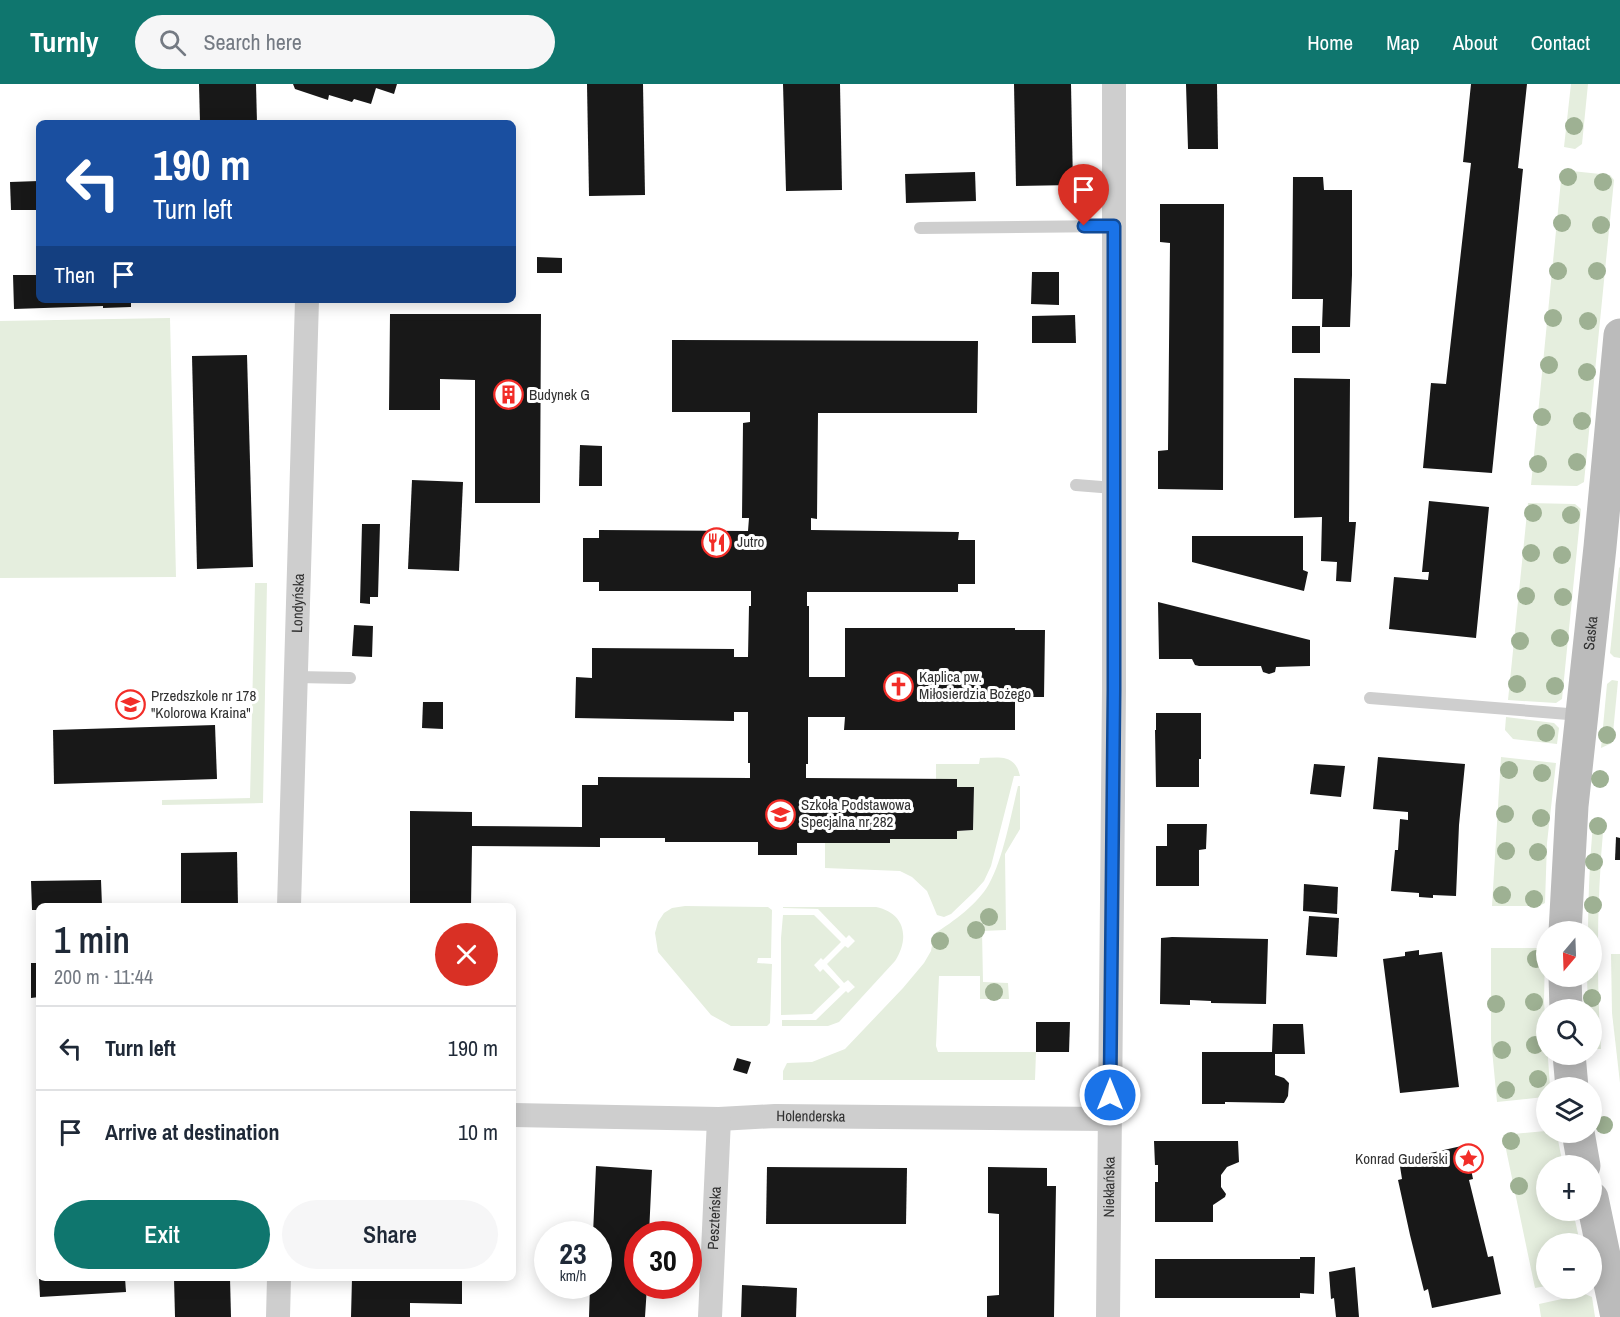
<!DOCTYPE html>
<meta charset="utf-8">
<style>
:root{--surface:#fff;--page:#f6f6f7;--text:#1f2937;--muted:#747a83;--line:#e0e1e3;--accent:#0f766e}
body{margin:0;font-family:"Archivo Narrow",sans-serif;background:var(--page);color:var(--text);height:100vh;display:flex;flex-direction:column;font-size:22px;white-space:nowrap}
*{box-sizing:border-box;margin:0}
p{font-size:20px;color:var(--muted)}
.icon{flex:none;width:33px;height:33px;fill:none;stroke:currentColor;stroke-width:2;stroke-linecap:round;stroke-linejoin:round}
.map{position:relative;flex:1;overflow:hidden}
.side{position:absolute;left:36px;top:819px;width:480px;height:378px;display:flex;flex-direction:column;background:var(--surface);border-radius:9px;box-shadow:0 3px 15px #0003}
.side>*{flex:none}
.banner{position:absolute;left:36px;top:36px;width:480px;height:183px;border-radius:9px;box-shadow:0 3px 15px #0003;background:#1a4fa0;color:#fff;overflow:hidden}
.needle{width:39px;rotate:199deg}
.buttons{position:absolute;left:1536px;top:837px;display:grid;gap:12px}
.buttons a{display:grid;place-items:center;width:66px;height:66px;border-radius:50%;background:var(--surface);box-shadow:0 3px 15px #0003;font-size:30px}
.speed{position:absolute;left:534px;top:1137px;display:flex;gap:12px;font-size:30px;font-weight:700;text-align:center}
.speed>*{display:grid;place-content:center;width:78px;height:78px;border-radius:50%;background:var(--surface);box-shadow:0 3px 15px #0003;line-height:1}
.speed small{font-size:15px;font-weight:400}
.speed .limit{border:9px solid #d22;background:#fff;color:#111}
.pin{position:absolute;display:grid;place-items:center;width:51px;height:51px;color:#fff;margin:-62px -26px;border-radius:50% 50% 50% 0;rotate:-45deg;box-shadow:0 0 6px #0007}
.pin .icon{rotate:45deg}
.me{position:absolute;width:66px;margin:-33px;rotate:0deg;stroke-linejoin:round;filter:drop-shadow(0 0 4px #0008)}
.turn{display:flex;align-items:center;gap:21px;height:126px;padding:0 18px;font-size:27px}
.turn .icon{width:78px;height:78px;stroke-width:2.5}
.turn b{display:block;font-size:42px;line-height:51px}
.then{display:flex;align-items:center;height:57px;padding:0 18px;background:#0003;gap:12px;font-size:22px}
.round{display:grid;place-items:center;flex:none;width:63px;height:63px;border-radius:32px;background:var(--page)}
.overview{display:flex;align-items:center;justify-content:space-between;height:102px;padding:0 18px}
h1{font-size:36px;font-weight:600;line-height:45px}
.action{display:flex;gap:12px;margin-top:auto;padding:12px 18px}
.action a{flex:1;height:69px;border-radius:36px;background:var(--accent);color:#fff;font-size:24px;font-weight:600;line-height:69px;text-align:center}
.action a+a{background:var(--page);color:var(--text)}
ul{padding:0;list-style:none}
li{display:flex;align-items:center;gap:18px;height:84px;padding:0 18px;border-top:2px solid var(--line)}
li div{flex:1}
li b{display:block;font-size:22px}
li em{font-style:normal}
header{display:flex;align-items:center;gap:36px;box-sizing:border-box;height:84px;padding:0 30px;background:var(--accent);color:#fff}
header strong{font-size:28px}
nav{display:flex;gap:33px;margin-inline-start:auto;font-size:21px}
.search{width:420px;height:54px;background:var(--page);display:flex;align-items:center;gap:15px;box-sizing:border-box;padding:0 21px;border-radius:33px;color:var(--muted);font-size:22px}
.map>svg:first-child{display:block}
</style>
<header>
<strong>Turnly</strong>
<div class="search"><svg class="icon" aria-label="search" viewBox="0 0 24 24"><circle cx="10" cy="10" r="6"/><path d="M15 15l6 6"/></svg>Search here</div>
<nav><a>Home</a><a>Map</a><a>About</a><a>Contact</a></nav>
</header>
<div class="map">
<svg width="1620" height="1233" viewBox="0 0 1620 1233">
<rect width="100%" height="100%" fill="#fff"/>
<g fill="#e5eede">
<path d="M1571,0H1588L1582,60L1575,65L1564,63Z"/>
<path d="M1562,86L1610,91L1614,96L1584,398L1577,402L1531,401Z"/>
<path d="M170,234L176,493L0,494V237Z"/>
<path d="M1528,419L1575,420L1581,425L1562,615L1556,619L1508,616Z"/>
<path d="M1620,483V574L1614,573L1610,569L1619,484Z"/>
<path d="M255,499H267L263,719L162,721V716L250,714Z"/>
<path d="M1612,596L1618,597L1612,659L1601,664L1607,600Z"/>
<path d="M1506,633L1554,639L1559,644L1557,660L1513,655L1505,646Z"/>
<path d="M1501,673L1556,679L1547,759L1545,819L1539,822H1492Z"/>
<path d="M980,674C998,674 1015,669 1020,692H1014L991,782L984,797L975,807L951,830L944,833L937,831L927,807L912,793L900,787L825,784V758L890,759V755H957V747L973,746L974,703H957V695H936V680H979Z"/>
<path d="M1018,702H1020V745L1005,770L1006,846L982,847L983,898L1008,899L1009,915H980V892H939L936,962L938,968H1036L1035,996H783V987L787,979L812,978L845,965L903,904L924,879L931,867L934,850C954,837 977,821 989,800C1003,775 1011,731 1018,702Z"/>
<path d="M1599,735L1604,736C1597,812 1596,889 1601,965H1595L1592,963V926L1588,925L1587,893L1592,892V848L1588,847C1588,811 1590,775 1593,739Z"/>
<path d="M685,822L768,823L772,826L771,874H758L757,879L772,880L770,939L767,942H731L711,931L658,868L655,849L658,838L664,829L672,824Z"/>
<path d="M783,823H876C905,829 910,854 895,877L839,938L828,942H782V936H816L846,907L848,909L855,903L848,896L844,899L827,880L845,862L848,864L855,857L849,851L846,854L818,825L783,824Z"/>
<path d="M783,831H814L841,858L823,876L821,874L814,881L820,888L823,885L840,903L812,930L781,931V854Z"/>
<path d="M1491,864H1538L1545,871L1544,917L1550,1003L1546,1004V1011L1544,1013L1497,1018L1491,955Z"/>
<path d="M1611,870H1620V999L1612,929Z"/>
<path d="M1546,1047V1048L1552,1049L1557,1051L1563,1081L1546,1082V1126L1573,1127L1580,1159L1546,1160V1202L1535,1204L1503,1051Z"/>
<path d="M1585,1210L1592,1213L1595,1233H1541L1539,1220Z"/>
</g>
<g fill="#181818">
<path d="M199,0H256L257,39H200Z"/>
<path d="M293,0H397L394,10L376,4L371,20L354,15L352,18L329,11L328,16L295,5Z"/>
<path d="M587,0H643L645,111L589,112Z"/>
<path d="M783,0H840L842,106L786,107Z"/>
<path d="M1014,0H1071L1073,101L1016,102Z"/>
<path d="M1186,0H1217L1218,65H1188Z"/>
<path d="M1471,0H1527L1518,84L1523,85L1492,389L1423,384L1431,299L1446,300L1471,79L1463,78Z"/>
<path d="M975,88L976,117L906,119L905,90Z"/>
<path d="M1293,93H1323L1324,106H1352V191L1350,243H1322L1323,215H1292Z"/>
<path d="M39,97V126H11L10,98Z"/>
<path d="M1160,120H1224L1223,406L1158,405V367L1168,366L1170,159L1160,158Z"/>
<path d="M537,173L562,174V189H537Z"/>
<path d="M1032,188H1059V221L1031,220Z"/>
<path d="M13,191H39V216H131V223L103,224V222L14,225Z"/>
<path d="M390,230H541L540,419H475V296L440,295V326H389Z"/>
<path d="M1075,231L1076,259H1032V232Z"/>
<rect x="1292" y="242" width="28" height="27"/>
<path d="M672,256L978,257L977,329H818L817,435L811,434V446L959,448L958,456H975V500H958V508H807V522H809V593H845V544H1015V546H1045L1044,613H1015V646H844L845,633H808V680H806V694L957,695V703H974L973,746L957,747V755H890V759H797V771H758V758H665V754H600V763L472,762L471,822H410V727L472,728V742L582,743V701H598V693L750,694V679H748V628H734V637L575,634L576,593L592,594V564L734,565V573H748L749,522H751V507H599V498H583V454H599V446L748,447L749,434H742L743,339L750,338V328H672Z"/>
<path d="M247,271L253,483L197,485L192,272Z"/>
<path d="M1294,294L1350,295L1349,438H1356L1351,498L1336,497L1337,478L1321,477L1322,433L1294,434Z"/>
<path d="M580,361L602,362V402H579Z"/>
<path d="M412,396L463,398L459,487L408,485Z"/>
<path d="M1429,417L1489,423L1476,554L1389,545L1394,493L1428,496L1429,488H1422Z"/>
<path d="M362,440H380L378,513H370V520L360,519Z"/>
<path d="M1192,452H1303V486L1308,488L1304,507L1192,478Z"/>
<path d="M1158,518L1310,556V582L1276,583L1275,588L1269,590L1263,588L1261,582H1199L1195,581L1192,575H1159Z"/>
<path d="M354,541L373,542L372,573L352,572Z"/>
<path d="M423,618H443V645L422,644Z"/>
<path d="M1156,629H1201V675H1199V703H1156L1155,646H1156Z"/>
<path d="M215,641L217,695L54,700L53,646Z"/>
<path d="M1378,673L1465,680L1459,741L1456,812L1433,811V814L1419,813V809L1391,807L1395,766H1398L1400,735L1408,736V728L1373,725Z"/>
<path d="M1314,680L1345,682L1341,713L1310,710Z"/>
<path d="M1167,740H1207L1206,765L1199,766V802H1156V762H1167Z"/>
<path d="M1616,753L1620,754V776H1615Z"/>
<path d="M237,768L238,822H181V769Z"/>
<path d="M101,796L102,822H39V826H32L31,797Z"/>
<path d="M1304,800L1338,803L1337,830L1303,827Z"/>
<path d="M1309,832L1339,834L1337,873L1306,871Z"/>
<path d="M1172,853L1268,855L1266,920L1211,919V917L1190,916V921L1160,920L1161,854Z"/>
<path d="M1419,866V871L1442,868L1459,1003L1400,1009L1383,875L1405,872V868Z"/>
<path d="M31,879H39V913L31,914Z"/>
<path d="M1036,938H1070L1069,968H1036Z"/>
<path d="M1273,940H1303L1305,970H1275V991L1284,994L1289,999L1288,1012L1284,1019L1225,1018V1020H1202V968H1272Z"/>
<path d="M737,974L751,978L747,990L733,986Z"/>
<path d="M1154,1057H1238L1239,1078L1227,1083L1221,1091V1103L1226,1110L1225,1113L1213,1121V1138H1155V1098H1158V1081H1155Z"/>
<path d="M1466,1061L1473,1095L1469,1096L1488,1173L1493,1172L1501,1210L1432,1224L1428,1205L1424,1207L1410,1151L1398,1096L1402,1095L1399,1076Z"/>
<path d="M596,1082L652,1086L649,1150H638V1202H647L645,1233H589L590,1202H598V1150H593Z"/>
<path d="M767,1083L907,1084L906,1140H766Z"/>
<path d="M988,1083L1047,1084V1102H1056L1054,1233H987V1212L999,1211V1130L988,1129Z"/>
<path d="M1300,1173H1315L1314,1210L1300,1209V1214H1155V1175H1300Z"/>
<path d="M1355,1183L1359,1233H1336L1334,1214L1331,1215L1329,1188Z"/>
<path d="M39,1194H125L126,1208L40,1213Z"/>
<path d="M174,1194H230L231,1233H175Z"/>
<path d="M352,1194H462V1220L410,1219V1233H351Z"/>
<path d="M742,1201L797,1204L796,1233H741Z"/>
</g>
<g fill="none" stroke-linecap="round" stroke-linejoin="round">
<g stroke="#cecece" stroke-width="12">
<path d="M920,144L1114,142"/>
<path d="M1076,401L1114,404"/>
<path d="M296,593L350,594"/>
<path d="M1370,614L1581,631"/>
</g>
<g stroke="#cecece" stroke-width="24">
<path id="s1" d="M289,822L307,216"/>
<path id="s2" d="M513,1031L719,1035L775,1032L1110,1035"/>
<path d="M278,1233L279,1194"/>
<path id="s3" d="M710,1233L719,1035"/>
<path id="s4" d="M1108,1233L1114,606V0"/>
</g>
<g stroke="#bbb" stroke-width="33">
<path id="s5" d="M1565,848L1572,722L1600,463L1620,251"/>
<path d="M1565,892L1566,926"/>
<path d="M1569,970L1572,1004"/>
<path d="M1578,1048L1584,1082"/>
<path d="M1592,1114L1617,1233"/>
</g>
</g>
<g fill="#9eb193">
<circle cx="1574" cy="42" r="9"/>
<circle cx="1568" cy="93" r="9"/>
<circle cx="1603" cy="98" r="9"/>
<circle cx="1562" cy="139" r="9"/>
<circle cx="1601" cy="141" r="9"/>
<circle cx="1558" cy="187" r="9"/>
<circle cx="1597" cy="187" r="9"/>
<circle cx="1553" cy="234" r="9"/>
<circle cx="1588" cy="237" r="9"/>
<circle cx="1549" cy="281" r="9"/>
<circle cx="1587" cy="288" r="9"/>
<circle cx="1542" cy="333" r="9"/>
<circle cx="1582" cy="337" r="9"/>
<circle cx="1577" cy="378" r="9"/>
<circle cx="1538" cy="380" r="9"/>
<circle cx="1533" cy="429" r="9"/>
<circle cx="1571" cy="431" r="9"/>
<circle cx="1531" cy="469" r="9"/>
<circle cx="1562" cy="471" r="9"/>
<circle cx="1526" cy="512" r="9"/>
<circle cx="1563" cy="513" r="9"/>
<circle cx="1560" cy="554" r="9"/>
<circle cx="1520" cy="557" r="9"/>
<circle cx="1517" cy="600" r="9"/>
<circle cx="1555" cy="602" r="9"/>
<circle cx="1546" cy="649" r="9"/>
<circle cx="1607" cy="651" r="9"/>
<circle cx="1509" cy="686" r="9"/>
<circle cx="1542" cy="689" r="9"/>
<circle cx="1600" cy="695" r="9"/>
<circle cx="1505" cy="730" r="9"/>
<circle cx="1541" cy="734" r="9"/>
<circle cx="1598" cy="742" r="9"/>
<circle cx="1506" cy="767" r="9"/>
<circle cx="1538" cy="768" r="9"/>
<circle cx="1594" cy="778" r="9"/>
<circle cx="1502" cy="811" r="9"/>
<circle cx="1534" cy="815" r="9"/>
<circle cx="1593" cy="821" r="9"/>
<circle cx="989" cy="833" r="9"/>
<circle cx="976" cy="846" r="9"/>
<circle cx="940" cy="857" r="9"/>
<circle cx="1536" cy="875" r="9"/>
<circle cx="994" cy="908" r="9"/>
<circle cx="1592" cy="914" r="9"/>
<circle cx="1534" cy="918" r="9"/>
<circle cx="1496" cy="920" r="9"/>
<circle cx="1535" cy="961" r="9"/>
<circle cx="1502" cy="966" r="9"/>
<circle cx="1538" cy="995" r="9"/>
<circle cx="1506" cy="1006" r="9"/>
<circle cx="1604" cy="1041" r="9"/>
<circle cx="1511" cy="1057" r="9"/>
<circle cx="1519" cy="1102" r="9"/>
</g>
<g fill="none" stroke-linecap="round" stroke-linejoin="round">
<defs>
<path id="route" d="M1084,142H1114V606L1110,1011"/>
</defs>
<use href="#route" stroke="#114b97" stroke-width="15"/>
<use href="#route" stroke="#1a73e8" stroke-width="10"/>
</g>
<defs>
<symbol id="building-ring" viewBox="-11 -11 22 22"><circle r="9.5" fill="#fff" stroke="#f22d28" stroke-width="1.5"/><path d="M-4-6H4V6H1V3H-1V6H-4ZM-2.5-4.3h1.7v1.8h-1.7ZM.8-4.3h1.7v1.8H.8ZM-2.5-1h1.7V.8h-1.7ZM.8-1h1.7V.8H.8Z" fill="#f22d28"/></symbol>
<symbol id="restaurant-ring" viewBox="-11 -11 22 22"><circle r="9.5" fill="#fff" stroke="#f22d28" stroke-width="1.5"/><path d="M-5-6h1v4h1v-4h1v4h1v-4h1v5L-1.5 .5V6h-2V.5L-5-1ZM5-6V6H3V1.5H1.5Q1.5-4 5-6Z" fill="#f22d28"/></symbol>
<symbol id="church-ring" viewBox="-11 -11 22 22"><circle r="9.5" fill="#fff" stroke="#f22d28" stroke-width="1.5"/><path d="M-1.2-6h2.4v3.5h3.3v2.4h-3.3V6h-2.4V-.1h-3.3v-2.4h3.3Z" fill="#f22d28"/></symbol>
<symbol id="school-ring" viewBox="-11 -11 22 22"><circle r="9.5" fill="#fff" stroke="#f22d28" stroke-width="1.5"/><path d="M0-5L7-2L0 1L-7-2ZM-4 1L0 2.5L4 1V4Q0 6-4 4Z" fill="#f22d28"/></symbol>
<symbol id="sight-ring" viewBox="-11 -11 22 22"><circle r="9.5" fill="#fff" stroke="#f22d28" stroke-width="1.5"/><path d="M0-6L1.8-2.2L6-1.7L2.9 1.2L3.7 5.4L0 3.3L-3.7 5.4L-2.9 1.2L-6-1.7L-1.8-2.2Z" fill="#f22d28"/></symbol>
</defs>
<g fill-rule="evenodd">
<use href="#building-ring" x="492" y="294" width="33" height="33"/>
<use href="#restaurant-ring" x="700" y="442" width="33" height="33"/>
<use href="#church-ring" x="882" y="586" width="33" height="33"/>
<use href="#school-ring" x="114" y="604" width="33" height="33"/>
<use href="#school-ring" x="764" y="714" width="33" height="33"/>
<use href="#sight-ring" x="1452" y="1058" width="33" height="33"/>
</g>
<g text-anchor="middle" stroke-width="6" stroke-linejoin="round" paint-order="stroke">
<g font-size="15" fill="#313131" stroke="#fff" text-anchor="start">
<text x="529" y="316">Budynek G</text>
<text x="737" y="463">Jutro</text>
<text x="919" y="598">Kaplica pw.<tspan x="919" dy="17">Miłosierdzia Bożego</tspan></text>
<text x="151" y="617">Przedszkole nr 178<tspan x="151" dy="17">"Kolorowa Kraina"</tspan></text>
<text x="801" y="726">Szkoła Podstawowa<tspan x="801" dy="17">Specjalna nr 282</tspan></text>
<text x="1448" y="1080" text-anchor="end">Konrad Guderski</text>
</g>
<g font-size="15" fill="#313131" stroke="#fff">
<text dy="5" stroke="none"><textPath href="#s1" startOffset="303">Londyńska</textPath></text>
<text dy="5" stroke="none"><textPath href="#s5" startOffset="300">Saska</textPath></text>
<text dy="5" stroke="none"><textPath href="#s2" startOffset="298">Holenderska</textPath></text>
<text dy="5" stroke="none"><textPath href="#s4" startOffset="130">Niekłańska</textPath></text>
<text dy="5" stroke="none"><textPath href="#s3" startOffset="99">Peszteńska</textPath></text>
</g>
</g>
</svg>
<div class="buttons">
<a><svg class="needle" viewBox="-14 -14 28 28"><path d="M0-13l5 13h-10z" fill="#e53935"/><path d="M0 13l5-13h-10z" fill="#747a83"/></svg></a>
<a><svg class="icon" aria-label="search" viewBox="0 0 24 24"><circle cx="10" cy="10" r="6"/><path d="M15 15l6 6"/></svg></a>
<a><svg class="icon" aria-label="layers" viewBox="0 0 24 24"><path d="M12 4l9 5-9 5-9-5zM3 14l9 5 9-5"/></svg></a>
<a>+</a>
<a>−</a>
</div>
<div class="speed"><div>23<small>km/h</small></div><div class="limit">30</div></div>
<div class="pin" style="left:1084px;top:142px;background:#d93025"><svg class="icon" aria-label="arrive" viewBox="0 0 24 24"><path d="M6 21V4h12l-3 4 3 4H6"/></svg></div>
<svg class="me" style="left:1110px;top:1011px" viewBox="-20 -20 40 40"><circle r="17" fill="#1a73e8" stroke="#fff" stroke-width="3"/><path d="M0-11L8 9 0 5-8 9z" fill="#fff"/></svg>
<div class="banner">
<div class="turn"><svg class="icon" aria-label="left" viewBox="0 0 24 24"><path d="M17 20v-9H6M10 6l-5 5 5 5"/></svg><div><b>190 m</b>Turn left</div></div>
<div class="then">Then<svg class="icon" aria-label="arrive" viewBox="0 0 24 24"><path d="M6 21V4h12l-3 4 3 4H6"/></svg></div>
</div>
<section class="side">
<div class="overview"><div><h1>1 min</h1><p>200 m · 11:44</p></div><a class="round" style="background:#d93025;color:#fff"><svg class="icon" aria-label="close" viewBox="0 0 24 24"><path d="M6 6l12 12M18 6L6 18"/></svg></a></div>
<ul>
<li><svg class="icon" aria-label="left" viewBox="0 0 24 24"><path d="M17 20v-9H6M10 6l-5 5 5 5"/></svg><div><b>Turn left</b></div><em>190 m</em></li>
<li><svg class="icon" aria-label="arrive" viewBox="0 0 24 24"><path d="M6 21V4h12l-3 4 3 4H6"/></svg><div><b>Arrive at destination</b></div><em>10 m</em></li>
</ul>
<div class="action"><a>Exit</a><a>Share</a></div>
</section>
</div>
